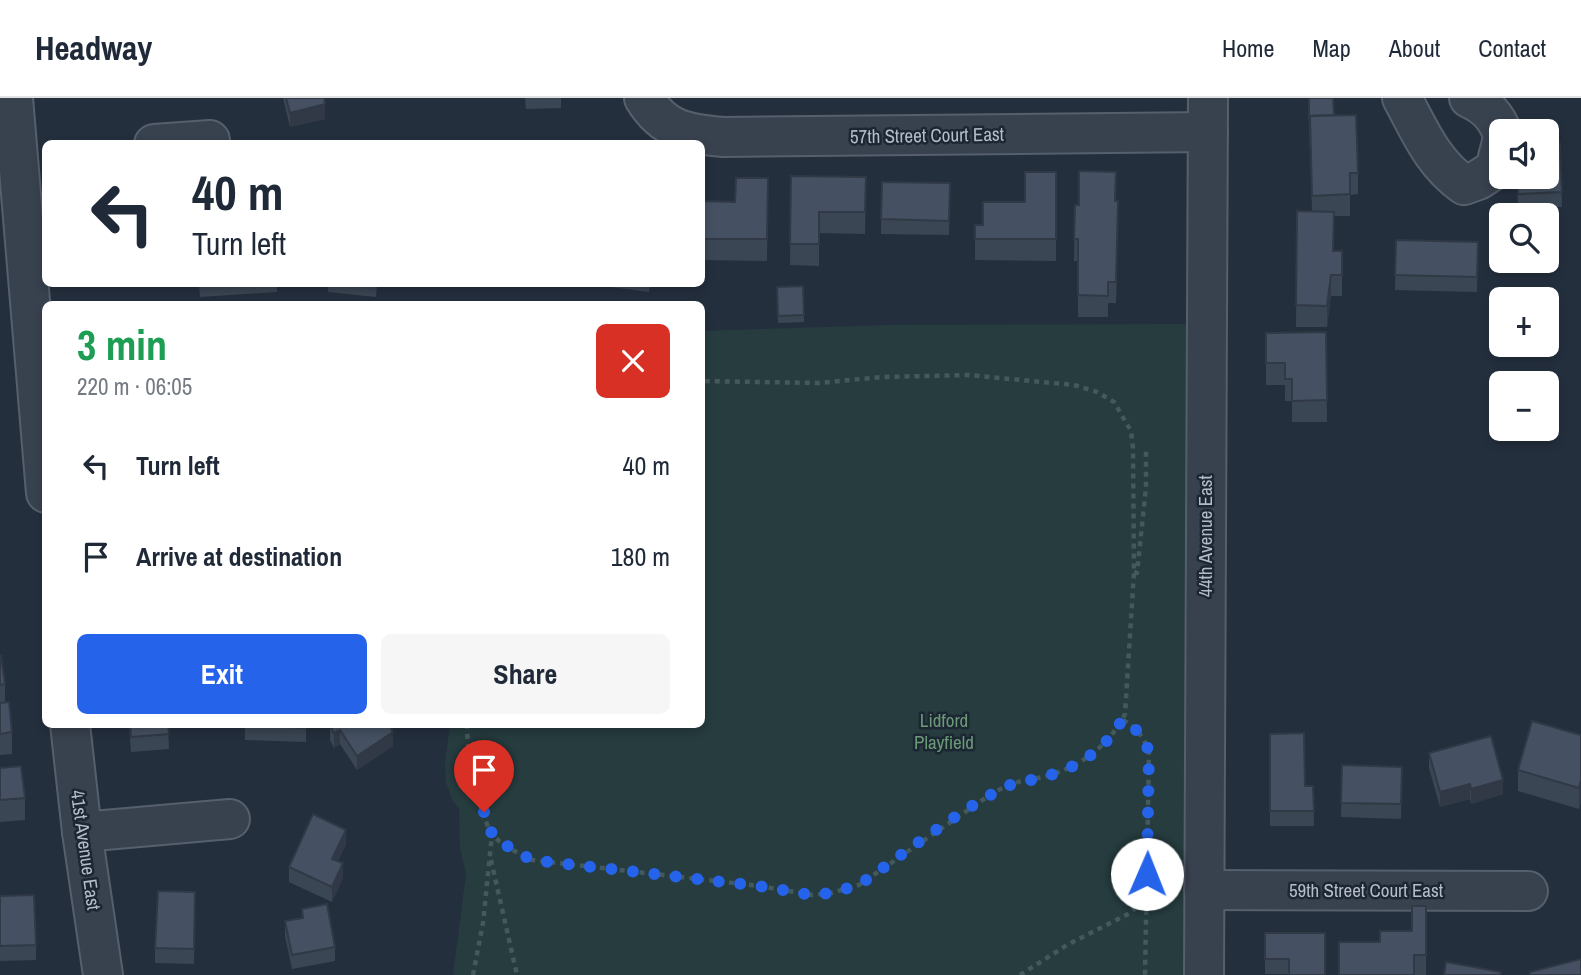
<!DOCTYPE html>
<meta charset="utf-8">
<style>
:root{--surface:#fff;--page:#f6f6f7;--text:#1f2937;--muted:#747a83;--line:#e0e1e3;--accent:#2563eb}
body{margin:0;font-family:"Archivo Narrow",sans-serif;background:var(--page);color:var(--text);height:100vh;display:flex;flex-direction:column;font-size:26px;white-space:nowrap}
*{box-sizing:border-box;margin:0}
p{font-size:23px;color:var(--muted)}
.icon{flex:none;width:38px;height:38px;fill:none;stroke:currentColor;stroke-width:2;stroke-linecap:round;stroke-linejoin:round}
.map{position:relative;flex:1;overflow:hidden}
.side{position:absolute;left:42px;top:203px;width:663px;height:427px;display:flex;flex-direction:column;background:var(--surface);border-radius:10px;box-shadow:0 4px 10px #0003}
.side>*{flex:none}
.hud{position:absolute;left:42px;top:42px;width:663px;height:147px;border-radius:10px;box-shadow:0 4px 10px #0003;background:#fff;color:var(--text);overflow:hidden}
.buttons{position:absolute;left:1489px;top:21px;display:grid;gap:14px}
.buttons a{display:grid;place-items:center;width:70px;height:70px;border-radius:10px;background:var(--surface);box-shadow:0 4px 10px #0003;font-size:35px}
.pin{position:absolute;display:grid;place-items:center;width:60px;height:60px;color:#fff;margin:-72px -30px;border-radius:50% 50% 50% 0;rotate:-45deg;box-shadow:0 0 7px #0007}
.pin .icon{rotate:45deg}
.me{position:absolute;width:77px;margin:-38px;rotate:1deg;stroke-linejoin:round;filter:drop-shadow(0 0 5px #0008)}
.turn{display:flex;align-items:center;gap:24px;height:147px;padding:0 35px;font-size:32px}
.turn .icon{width:91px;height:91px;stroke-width:2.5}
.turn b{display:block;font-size:49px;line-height:60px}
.round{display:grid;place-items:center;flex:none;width:74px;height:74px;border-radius:10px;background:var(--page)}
.summary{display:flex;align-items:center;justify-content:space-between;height:119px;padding:0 35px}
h1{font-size:42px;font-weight:700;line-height:52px;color:#1e9e55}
.primary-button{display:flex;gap:14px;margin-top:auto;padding:14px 35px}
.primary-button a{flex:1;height:80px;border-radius:10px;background:var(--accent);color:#fff;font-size:28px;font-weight:700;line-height:80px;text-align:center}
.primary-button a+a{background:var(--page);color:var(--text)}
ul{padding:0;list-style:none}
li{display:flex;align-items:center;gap:21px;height:91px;padding:0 35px}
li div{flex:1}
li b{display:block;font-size:26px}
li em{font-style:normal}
header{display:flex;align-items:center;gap:42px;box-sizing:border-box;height:98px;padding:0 35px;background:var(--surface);border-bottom:2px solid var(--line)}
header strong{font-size:33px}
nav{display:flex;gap:38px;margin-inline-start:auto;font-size:24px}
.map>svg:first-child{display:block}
</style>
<header>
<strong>Headway</strong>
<nav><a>Home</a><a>Map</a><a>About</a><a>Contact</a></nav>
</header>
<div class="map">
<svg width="1581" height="877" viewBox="0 0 1581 877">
<rect width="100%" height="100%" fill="#242f3e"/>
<path fill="#263c3f" d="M1188,226V877H453L466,776L460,750L459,711L453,703L446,685L445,664L450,627L702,626V233L888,227Z"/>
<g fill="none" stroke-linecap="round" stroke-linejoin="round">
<defs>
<g id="minor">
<path d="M13,0L46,395"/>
<path d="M644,0C664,33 688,36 724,39L1208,34"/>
<path d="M1402,0C1420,33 1432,64 1464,87L1478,82L1495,71L1502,44"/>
<path d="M1469,0C1486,8 1495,17 1502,34"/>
<path d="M154,46L210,42"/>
<path d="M70,626L82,734L103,877"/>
<path d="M82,734L230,721"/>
<path d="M1204,792L1528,793"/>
<path d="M1204,877L1208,0"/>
</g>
</defs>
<use href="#minor" stroke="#565f6c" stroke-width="42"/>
<g stroke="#44595c" stroke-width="4.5" stroke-dasharray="5 5" stroke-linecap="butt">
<path d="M1134,474L1137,475L1146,389V350"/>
<path d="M1123,622C1137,630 1143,638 1149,654L1145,877"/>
<path d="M467,626C467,658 476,707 491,734C499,747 519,755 532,762L759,788L812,797L831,795L859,787L987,699C998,692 1009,686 1022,683C1031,681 1041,680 1050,677C1083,667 1109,647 1125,616L1134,474L1133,350L1131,333L1114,304L1097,294L1074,287L968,277L882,279L819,285L702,283"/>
<path d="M491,762L517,877"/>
<path d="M473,877L483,825L492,736"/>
<path d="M1020,877L1067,847L1130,815L1146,800"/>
</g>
<use href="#minor" stroke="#38414e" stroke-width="38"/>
</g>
<g fill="#3b4654">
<path d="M283,0H324L325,21L290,29Z"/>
<path d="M525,0H561V10L526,11Z"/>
<path d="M1308,0L1334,17L1358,75V96L1350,97V118H1334L1333,153H1342V198H1331L1327,229H1296L1297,113H1312Z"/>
<path d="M1560,45L1562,109L1518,110L1517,79H1547Z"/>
<path d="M1056,74V163L975,162V127H983L1025,104Z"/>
<path d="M791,78L866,79L865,136L819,135V168L790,167Z"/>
<path d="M768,80L767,163L702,162V103L735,104Z"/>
<path d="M882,84L950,85L949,137L881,136Z"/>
<path d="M1116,103L1118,124L1116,205H1108V219H1078V163H1074L1075,107Z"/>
<path d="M1396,142L1478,144L1477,194L1395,192Z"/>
<path d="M199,186H288L277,187V194L200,199Z"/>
<path d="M328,186H377L376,199L328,194Z"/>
<path d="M587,186H650L649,194Z"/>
<path d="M803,188L804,224L778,225L777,189Z"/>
<path d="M1326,234L1327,324H1292V303H1285V287H1266V235Z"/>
<path d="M0,558L5,586V605L12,634V656L0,657Z"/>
<path d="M129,626H168L169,651L131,654Z"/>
<path d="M245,626H306V644L245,642Z"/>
<path d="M329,626H389L393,648L357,672L340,646L334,650L330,642V628Z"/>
<path d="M1270,636L1305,688H1313L1314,728H1270Z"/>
<path d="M1581,637V704L1579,711L1518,693V672Z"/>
<path d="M1429,655L1503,696L1471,706L1470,701L1440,709L1429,670Z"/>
<path d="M1342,667L1402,669L1401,721L1341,719Z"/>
<path d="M0,670L25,700V722L0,724Z"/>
<path d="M346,746L338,763L343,780L332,804L289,784V769Z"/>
<path d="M195,794L194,866L155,865V850Z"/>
<path d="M0,798L36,847V862L0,863Z"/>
<path d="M1426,808V877H1339L1380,844L1412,833Z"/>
<path d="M302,811L335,849V863L292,871L285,838V823L302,820Z"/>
<path d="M1265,835H1325L1289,876H1265Z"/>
</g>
<g fill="#303945">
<path d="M325,6V21L290,29V15Z"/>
<path d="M1118,103V124L1116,205V184Z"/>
<path d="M1331,177V198L1327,229V208Z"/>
<path d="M340,632V646L334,650V635Z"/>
<path d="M393,634V648L357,672V658Z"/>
<path d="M1503,682V696L1471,706V691Z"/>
<path d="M1581,682V704L1579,711V690Z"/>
<path d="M1470,686V701L1440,709V694Z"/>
<path d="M346,732V746L332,775V761Z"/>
<path d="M343,765V780L332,804V789Z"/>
</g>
<g fill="#455162" stroke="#303945" stroke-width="2">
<path d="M286,0H324L325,6L290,15Z"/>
<path d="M1309,0H1333L1334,17L1310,18L1309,23Z"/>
<path d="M1356,17L1358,75H1350V96L1312,98L1310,18Z"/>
<path d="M1560,45L1562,94L1518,96V79H1547V46Z"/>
<path d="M1079,73L1116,74L1115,103H1118L1116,184H1108V198L1078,197V141H1074L1075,107H1079Z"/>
<path d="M1025,74H1056V141H975V127H983V104H1025Z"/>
<path d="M791,78L866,79L865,114H819V146H790Z"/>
<path d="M736,80H768L767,141H702V103L735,104Z"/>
<path d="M882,84L950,85L949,123L881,121Z"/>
<path d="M1297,113L1334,114L1333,153H1342V177H1331L1327,208L1296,207Z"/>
<path d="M1396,142L1478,144L1477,179L1395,177Z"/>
<path d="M803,188L804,217L778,218L777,189Z"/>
<path d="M1326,234L1327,302L1292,303V281H1285V265H1266V235Z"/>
<path d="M0,558H1L5,586L0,587Z"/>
<path d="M9,604L12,634L0,636V605Z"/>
<path d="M1532,623L1581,637V682L1579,690L1518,672Z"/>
<path d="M130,626H168L169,636L131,639Z"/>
<path d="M245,626H306V630Z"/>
<path d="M331,626H389L393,634L357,658L340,632L334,635L330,628Z"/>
<path d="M1304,635L1305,688H1313L1314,713H1270V636Z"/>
<path d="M1491,638L1503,682L1471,691L1470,686L1440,694L1429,655Z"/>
<path d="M1342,667L1402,669L1401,706L1341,705Z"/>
<path d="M21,668L25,700L0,702V670Z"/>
<path d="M313,716L346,732L332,761L343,765L332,789L289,769Z"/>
<path d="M158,793L195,794L194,851L155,850Z"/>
<path d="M34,797L36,847L0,848V798Z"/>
<path d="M327,806L335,849L292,857L285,823L303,820L302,811Z"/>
<path d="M1412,808H1426V857H1414V877H1339V844H1380V833H1412Z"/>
<path d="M1265,835H1325V877H1289V861H1265Z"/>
<path d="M1581,861V877H1530V874Z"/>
<path d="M1446,864L1501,874L1500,877H1444Z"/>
</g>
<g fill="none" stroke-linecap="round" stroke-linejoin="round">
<path stroke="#2563eb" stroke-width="12" stroke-dasharray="0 21.6" d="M484,714L492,736L510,750L532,762L759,788L812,797L831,795L859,787C905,755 951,718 1001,691C1015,683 1032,683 1047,678C1078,670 1107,649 1122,622C1137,630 1143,638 1149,654L1147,776"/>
</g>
<g text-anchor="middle" stroke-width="5" stroke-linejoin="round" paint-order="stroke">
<g font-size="19" fill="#b4bcc9" stroke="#1d2633">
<text transform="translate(927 37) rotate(-1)" y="7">57th Street Court East</text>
<text transform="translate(1205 438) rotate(-90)" y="7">44th Avenue East</text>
<text transform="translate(86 752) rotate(82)" y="7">41st Avenue East</text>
<text x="1366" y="799">59th Street Court East</text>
</g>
<g font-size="19" fill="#6b9a76" stroke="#1d2633">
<text x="944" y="629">Lidford<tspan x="944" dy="22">Playfield</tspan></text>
</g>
</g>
</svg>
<div class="buttons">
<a><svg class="icon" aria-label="sound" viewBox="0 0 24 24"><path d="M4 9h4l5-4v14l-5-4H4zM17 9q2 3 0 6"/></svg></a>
<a><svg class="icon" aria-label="search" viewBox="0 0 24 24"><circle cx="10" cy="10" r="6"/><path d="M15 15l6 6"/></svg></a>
<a>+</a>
<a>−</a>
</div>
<div class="pin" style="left:484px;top:714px;background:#d93025"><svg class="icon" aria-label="arrive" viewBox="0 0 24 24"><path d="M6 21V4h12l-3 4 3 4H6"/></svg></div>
<svg class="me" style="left:1147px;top:776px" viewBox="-20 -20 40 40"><circle r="19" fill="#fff"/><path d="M0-13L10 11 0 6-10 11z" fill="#2563eb"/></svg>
<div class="hud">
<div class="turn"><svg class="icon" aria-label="left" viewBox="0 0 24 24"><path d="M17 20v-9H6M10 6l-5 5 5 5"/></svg><div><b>40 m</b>Turn left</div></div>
</div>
<section class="side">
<div class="summary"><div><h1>3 min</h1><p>220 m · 06:05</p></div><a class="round" style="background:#d93025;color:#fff"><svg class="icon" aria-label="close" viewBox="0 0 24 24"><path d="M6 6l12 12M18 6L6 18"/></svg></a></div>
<ul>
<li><svg class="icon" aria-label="left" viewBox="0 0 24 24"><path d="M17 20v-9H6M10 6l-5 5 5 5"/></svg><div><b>Turn left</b></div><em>40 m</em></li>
<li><svg class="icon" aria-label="arrive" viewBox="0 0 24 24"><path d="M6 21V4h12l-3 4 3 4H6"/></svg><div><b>Arrive at destination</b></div><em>180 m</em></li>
</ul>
<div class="primary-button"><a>Exit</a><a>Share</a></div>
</section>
</div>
